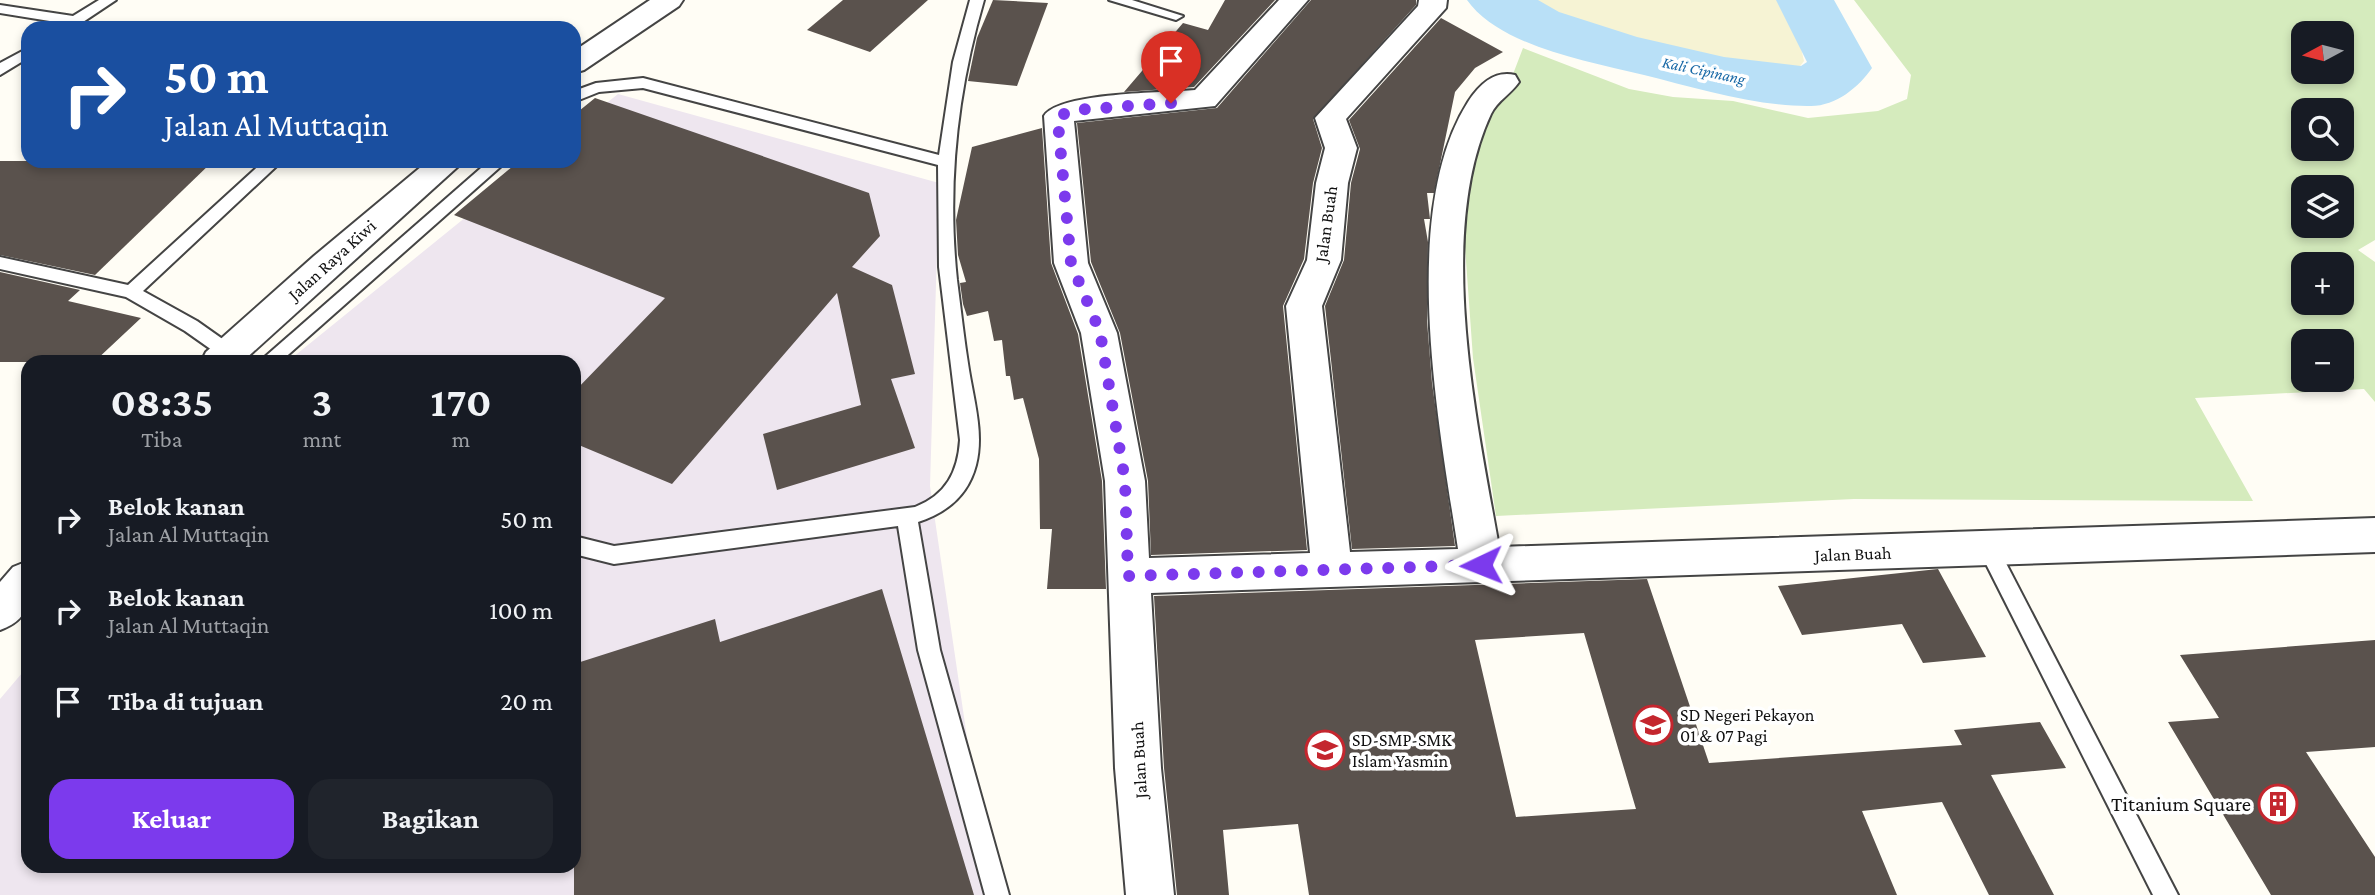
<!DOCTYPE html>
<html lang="id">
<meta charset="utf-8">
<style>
:root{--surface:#171b24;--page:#20242c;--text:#f1f3f6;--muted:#9ea1a6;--accent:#7c3aed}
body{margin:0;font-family:"Crimson Pro",serif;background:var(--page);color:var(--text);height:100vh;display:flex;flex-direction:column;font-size:26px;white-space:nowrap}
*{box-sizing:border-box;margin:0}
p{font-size:23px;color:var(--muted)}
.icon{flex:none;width:38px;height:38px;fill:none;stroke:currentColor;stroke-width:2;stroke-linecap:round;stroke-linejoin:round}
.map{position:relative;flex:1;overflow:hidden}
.details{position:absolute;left:21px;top:355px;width:560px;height:518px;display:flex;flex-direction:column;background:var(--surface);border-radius:21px;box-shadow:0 4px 10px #0003}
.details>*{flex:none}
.banner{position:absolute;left:21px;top:21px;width:560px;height:147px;border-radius:21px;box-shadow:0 4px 10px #0003;background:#1a4fa0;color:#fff;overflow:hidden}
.needle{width:46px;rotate:263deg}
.fabs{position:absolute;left:2291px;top:21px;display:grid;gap:14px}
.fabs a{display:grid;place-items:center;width:63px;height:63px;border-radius:14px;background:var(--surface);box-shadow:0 4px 10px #0003;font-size:35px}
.pin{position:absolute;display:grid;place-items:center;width:60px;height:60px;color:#fff;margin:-72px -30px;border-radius:50% 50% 50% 0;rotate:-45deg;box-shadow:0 0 7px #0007}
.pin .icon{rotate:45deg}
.me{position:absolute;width:77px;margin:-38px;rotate:268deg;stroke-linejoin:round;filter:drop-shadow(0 0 5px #0008)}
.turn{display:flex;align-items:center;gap:24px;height:147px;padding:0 28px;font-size:32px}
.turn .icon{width:91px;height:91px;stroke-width:2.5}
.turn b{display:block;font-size:49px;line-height:60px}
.eta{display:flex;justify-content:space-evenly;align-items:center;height:119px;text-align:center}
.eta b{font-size:42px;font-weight:700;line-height:49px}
.primary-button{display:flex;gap:14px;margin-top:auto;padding:14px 28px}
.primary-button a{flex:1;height:80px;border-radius:21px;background:var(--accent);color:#fff;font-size:28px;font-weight:700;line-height:80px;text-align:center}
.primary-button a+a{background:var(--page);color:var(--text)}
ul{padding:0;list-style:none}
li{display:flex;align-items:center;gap:21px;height:91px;padding:0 28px}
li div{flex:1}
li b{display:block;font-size:26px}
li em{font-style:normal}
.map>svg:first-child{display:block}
</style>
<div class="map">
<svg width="2375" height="895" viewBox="0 0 2375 895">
<rect width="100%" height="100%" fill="#fffdf5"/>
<path fill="#eee6ef" d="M618,94L939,183L930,486L973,778L1007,895H0V699L28,666V866H574V362H287L535,161H574V129Z"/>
<path fill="#f6f3d4" d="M1528,0H1784L1796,26L1804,61L1792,77L1683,59L1599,34Z"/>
<path fill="#d5ebbd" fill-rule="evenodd" d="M1854,0H2375V240L2358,250L2375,262V402L2364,389L2195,398L2253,501L1854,499L1496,516L1473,358L1461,191L1476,129L1510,82L1523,48L1629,89L1673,97L1733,101L1808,118L1878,111L1907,99L1911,75ZM2303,33H2342V72H2303ZM2303,110H2342V149H2303ZM2303,187H2342V226H2303ZM2303,264H2342V303H2303ZM2303,341H2342V380H2303Z"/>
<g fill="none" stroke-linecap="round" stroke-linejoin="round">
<path fill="#b9e0f7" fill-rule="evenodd" d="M1467,0H1538L1559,12L1637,37L1724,57L1801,66L1807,62L1776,0H1834L1872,68C1859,87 1836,106 1811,106C1759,107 1696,88 1644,75C1602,65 1556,56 1517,38C1498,29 1478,16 1467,0Z"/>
</g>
<g fill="#5a524d" fill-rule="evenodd">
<path d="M843,0H928L870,52L807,30Z"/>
<path d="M993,0L1048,3L1017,86L968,81L977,38Z"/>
<path d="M1225,0H1275L1194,87L1124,92L1183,23L1208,30Z"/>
<path d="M1311,0H1416V5L1313,119L1322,148L1313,183L1304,259L1283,306L1307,550L1151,555L1148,481L1120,333L1091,262L1077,123L1217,108Z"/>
<path d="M1441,18L1503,52L1475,68L1455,92L1434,193H1427L1430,219H1424L1428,242L1427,321L1432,383L1455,546L1352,549L1325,306L1344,260L1351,183L1360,149L1349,120Z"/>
<path d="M595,98L869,193L880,236L852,267L892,285L915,374L891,379L915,448L777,490L763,434L861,405L837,293L672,484L574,443V392L665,298L454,215L519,161H574V115Z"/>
<path d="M1042,128L1051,263L1078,334L1102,481L1106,589H1047L1052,529H1040L1039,459L1023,398L1014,400L1010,376H1006L1002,340L994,341L988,311L967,316L963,304L960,283L966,282L958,255L956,220L972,147Z"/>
<path d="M0,161H213L95,275L0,255Z"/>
<path d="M0,272L80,290L68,301L141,318L94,362H0Z"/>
<path d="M1938,569L1986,657L1923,663L1902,624L1802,635L1778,586Z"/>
<path d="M1647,579L1709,763L1962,745L1954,730L2040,722L2066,768L1991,775L2054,895H1989L1942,802L1862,811L1897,895H1309L1298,824L1223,830L1229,895H1177L1164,768L1154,596ZM1584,633L1636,809L1516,817L1475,640Z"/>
<path d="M882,589L974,895H574V664L715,619L720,642Z"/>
<path d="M2375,640V747L2306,752L2375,857V895H2271L2168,722L2219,718L2180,655Z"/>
</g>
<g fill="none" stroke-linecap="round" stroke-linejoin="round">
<defs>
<g id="service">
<path d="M99,0H116L74,28H60L62,23L0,13V5L73,16Z"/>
<path d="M970,0H984C957,92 947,185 957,280C961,310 964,340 969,370C974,401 984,434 976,465C968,496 946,513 918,522L940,650L1009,895H985L918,650L898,526L614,564L574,554V536L614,546L915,507C946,495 958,472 960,440L939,267L938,165L643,88L599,92L574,102V91L596,83L643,78L939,155L953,62Z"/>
<path d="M1109,0H1132L1183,16L1176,20Z"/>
<path d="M28,48V58L0,75V63Z"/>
<path d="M264,161H282L143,291L197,321L248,357L251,362H229L185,331L126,297L0,269V257L128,285Z"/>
<path d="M489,161H507L280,362H259Z"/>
<path d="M1989,541L1996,544L2178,895H2153L1979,550L1982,544Z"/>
</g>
<path id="minor" d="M1279,0H1308L1215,106L1074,121L1088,263L1117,333L1145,481L1149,558L1310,553L1286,306L1307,260L1316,183L1325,148L1315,118L1418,6L1419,0H1447L1446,8L1346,119L1357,148L1348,183L1341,260L1322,306L1350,552L1458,549C1439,426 1398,212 1468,102C1479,85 1494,70 1515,75L1519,82C1511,94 1497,101 1491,114C1435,234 1477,422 1499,547L2375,518V552L1151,593L1161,768L1174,895H1126L1115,768L1105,481L1081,333L1054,263L1044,116C1059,92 1165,93 1195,90Z"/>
<g id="tertiary">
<path d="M650,0H683L679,6L584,70L574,73V51Z"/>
<path d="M428,161H464L242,362H201L206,352L314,256Z"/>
<path d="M28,561C28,594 36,617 0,630V582L13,567Z"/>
</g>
</defs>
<use href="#service" stroke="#444" stroke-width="4"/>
<use href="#minor" stroke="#444" stroke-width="4"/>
<use href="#tertiary" stroke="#444" stroke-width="4"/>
<use href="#service" fill="#fff" fill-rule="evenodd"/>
<use href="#minor" fill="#fff" fill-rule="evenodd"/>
<use href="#tertiary" fill="#fff" fill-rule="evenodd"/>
</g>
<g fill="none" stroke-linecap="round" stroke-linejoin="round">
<path stroke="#7c3aed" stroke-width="12" stroke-dasharray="0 21.6" d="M1171,103L1074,110L1059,116L1058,123L1071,263L1100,332L1125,481L1128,576L1481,565"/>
</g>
<defs>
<symbol id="school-ring" viewBox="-11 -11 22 22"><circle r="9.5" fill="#fff" stroke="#c4262e" stroke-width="1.5"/><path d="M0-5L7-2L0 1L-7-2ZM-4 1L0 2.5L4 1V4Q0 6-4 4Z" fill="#c4262e"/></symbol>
<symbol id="building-ring" viewBox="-11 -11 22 22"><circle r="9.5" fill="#fff" stroke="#c4262e" stroke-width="1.5"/><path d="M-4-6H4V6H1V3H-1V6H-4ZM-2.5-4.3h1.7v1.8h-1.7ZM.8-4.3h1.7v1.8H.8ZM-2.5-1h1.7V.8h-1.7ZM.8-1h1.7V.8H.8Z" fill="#c4262e"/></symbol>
</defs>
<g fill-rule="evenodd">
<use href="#school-ring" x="1631" y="703" width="44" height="44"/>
<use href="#school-ring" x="1303" y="728" width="44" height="44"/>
<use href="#building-ring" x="2256" y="782" width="44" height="44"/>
</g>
<g text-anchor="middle" stroke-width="7" stroke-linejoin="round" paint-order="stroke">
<g font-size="16" font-style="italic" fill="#1768a6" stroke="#fff">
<text transform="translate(1704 70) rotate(12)" y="6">Kali Cipinang</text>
</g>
<g font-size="18" fill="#111" stroke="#fff">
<text transform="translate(1326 224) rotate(-82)" y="6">Jalan Buah</text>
<text transform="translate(332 260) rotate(-42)" y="6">Jalan Raya Kiwi</text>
<text transform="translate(1853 554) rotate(-2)" y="6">Jalan Buah</text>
<text transform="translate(1139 760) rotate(-93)" y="6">Jalan Buah</text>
</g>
<g font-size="18" fill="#111" stroke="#fff" text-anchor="start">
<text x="1680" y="721">SD Negeri Pekayon<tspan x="1680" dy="21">01 &amp; 07 Pagi</tspan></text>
<text x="1352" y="746">SD-SMP-SMK<tspan x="1352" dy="21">Islam Yasmin</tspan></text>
</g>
<g font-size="21" fill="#111" stroke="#fff" text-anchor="end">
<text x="2251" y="811">Titanium Square</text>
</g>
</g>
</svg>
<div class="fabs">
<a><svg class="needle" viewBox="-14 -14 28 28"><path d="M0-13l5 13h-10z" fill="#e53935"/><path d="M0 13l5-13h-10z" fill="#9ea1a6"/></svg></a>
<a><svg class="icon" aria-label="search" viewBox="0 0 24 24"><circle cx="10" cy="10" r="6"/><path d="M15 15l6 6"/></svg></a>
<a><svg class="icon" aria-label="layers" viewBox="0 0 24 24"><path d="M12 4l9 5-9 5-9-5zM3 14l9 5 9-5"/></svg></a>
<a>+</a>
<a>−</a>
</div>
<div class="pin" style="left:1171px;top:103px;background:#d93025"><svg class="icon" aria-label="arrive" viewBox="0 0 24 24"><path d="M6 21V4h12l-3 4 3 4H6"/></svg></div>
<svg class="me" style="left:1481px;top:565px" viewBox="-20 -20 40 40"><path d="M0-17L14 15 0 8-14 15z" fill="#7c3aed" stroke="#fff" stroke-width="4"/></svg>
<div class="banner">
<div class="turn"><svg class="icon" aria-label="right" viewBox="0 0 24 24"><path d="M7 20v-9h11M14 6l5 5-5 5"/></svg><div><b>50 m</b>Jalan Al Muttaqin</div></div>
</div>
<section class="details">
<div class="eta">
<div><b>08:35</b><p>Tiba</p></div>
<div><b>3</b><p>mnt</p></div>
<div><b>170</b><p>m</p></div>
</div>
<ul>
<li><svg class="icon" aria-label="right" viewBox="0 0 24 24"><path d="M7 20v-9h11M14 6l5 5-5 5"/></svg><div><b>Belok kanan</b><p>Jalan Al Muttaqin</p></div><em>50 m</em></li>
<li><svg class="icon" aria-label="right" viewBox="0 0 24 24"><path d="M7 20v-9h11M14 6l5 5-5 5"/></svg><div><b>Belok kanan</b><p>Jalan Al Muttaqin</p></div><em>100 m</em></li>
<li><svg class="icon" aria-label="arrive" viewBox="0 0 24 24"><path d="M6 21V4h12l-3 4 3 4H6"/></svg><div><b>Tiba di tujuan</b></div><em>20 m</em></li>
</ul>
<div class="primary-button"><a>Keluar</a><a>Bagikan</a></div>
</section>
</div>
